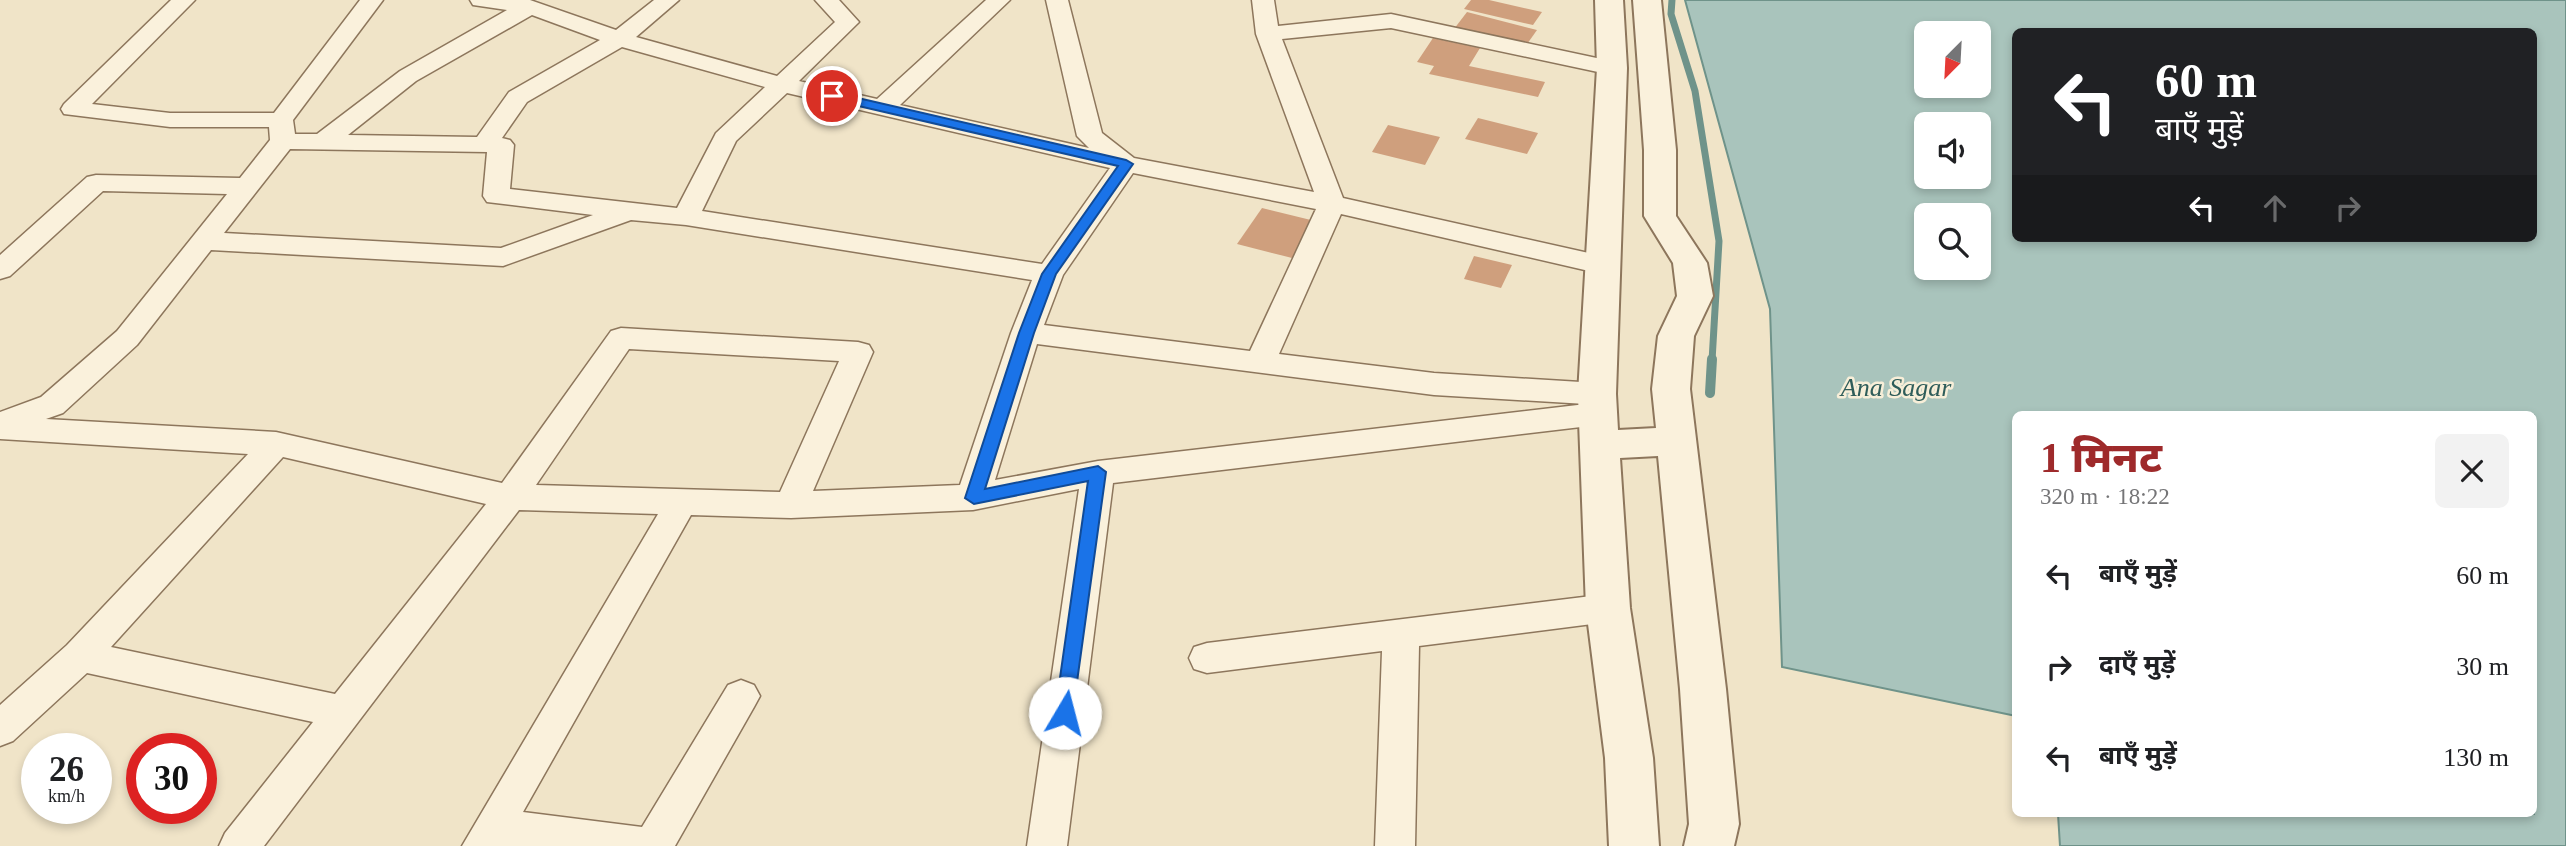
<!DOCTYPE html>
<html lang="hi">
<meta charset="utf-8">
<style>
:root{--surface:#fff;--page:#f2f2f2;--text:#202124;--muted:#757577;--accent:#9e2a2b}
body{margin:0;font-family:"Times New Roman","Noto Sans Devanagari",serif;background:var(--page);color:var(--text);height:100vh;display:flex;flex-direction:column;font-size:26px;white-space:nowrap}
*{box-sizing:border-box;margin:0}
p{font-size:23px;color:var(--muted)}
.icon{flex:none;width:38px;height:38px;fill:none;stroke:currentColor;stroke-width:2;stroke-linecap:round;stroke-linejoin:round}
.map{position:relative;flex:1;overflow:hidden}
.details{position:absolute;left:2012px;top:411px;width:525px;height:406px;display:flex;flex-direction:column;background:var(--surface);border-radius:10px;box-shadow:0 4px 10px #0003}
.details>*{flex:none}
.top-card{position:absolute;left:2012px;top:28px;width:525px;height:214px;border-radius:10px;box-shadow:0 4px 10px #0003;background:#202124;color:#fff;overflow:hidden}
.needle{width:46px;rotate:204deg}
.buttons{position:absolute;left:1914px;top:21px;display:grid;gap:14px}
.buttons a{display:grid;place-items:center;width:77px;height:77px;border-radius:10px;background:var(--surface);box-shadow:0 4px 10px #0003;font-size:35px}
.speed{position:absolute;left:21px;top:733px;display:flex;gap:14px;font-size:35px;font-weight:700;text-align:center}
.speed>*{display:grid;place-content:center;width:91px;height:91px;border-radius:50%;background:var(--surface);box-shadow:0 4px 10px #0003;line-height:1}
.speed small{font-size:18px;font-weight:400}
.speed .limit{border:10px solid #d22;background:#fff;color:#111}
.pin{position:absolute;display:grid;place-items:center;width:60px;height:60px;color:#fff;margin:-30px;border:4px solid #fff;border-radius:50%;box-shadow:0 2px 7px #0007}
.me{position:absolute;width:77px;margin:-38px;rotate:8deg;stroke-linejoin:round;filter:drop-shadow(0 0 5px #0008)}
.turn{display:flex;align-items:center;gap:24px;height:147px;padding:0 28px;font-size:32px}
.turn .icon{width:91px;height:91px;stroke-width:2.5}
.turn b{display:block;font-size:49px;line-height:60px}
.lanes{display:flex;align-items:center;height:66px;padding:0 28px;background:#0003;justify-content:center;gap:35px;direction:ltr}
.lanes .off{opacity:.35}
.round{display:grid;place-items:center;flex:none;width:74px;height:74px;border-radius:10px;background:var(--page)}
.head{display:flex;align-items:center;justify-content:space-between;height:119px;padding:0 28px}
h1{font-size:42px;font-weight:800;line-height:52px;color:var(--accent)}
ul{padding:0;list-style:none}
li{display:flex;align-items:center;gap:21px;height:91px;padding:0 28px}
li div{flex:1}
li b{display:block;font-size:26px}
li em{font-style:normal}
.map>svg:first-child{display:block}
</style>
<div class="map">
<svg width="2566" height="846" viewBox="0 0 2566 846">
<rect width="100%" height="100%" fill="#f0e4c8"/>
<path fill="#a9c4bc" stroke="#6f938a" stroke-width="2" fill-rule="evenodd" d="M1685,0H2566V846H2060L2058,814H2534V415H2016V716L1782,667L1770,309ZM2016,32H2534V238H2016ZM1927,33H1979V86H1927ZM1927,124H1979V177H1927ZM1927,215H1979V268H1927Z"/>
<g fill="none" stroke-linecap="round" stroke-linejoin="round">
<path stroke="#6f938a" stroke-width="7" d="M1672,0L1671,14L1695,91L1719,241L1712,361"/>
<path stroke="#6f938a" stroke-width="10" d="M1710,393L1712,359"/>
</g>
<g fill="#cf9f7d">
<path d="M1471,0H1489L1542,12L1533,25L1464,9Z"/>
<path d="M1467,12L1537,30L1525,47L1454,29Z"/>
<path d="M1433,38L1480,48L1469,66L1545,82L1538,97L1429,74L1434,66L1417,62Z"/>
<path d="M1478,118L1538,133L1527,154L1465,139Z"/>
<path d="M1388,125L1440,137L1425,165L1372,152Z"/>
<path d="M1262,208L1319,222L1296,259L1237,244Z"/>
<path d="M1474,256L1512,265L1501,288L1464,279Z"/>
</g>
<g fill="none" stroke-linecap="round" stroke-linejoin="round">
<defs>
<g id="minor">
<path d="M171,0H195L92,104L170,113H274L360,0H383L293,120L295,134H317L400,71L507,10L473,5L470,0H530L616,30L654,0H679L636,37L777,76L835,22L815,0H839L859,22L799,81L877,99L986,0H1010L900,105L1089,148L1077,136L1046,0H1068L1102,133L1134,158L1314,192L1256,34L1252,0H1274L1278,26L1391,14L1620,63L1624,68L1620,73L1612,75L1391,28L1282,39L1343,198L1602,256L1612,259L1616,265L1612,271L1602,274L1341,214L1279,354L1434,373L1597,383L1608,386L1612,394L1608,402L1601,404L1609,406L1614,414L1609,422L1598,425L1113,483L1067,846H1027L1079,489L973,510L791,518L691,515L523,812L642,827L728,685L741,680L754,685L760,696L754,707L675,846H462L658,514L519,510L264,846H219L225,833L313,722L87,673L13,741L0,746V705L67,645L248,454L0,439V412L41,397L117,331L227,194L103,191L10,276L0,279V255L87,177L96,175L240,178L270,140L269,127H170L64,114L61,109L64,104ZM532,15L600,40L509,92L477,137L348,135L416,81ZM622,47L765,87L716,133L677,208L510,189L514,145L510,140L502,138L527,102ZM787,93L1110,168L1042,264L702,211L736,141ZM290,149L487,152L483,196L487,202L593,215L501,248L224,233ZM1133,173L1316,209L1250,351L1044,325L1063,275ZM631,220L686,225L1032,280L1011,333L960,485L813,491L873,352L869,345L858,342L621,328L611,331L502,483L276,432L46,419L63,413L137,345L211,250L503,266ZM1037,344L1434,395L1586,404L1098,461L995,480ZM629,349L839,361L780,492L536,485ZM283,457L486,504L335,694L111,647Z"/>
<path d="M1608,594L1621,598L1626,608L1621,618L1608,622L1419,646L1415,846H1375L1382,651L1207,673L1194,669L1189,658L1194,647L1207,643Z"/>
</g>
<path id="tertiary" d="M1595,0H1623L1627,68L1616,394L1618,430L1656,428L1652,389L1658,336L1677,296L1673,263L1644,216V150L1633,0H1661L1676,150V216L1707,263L1713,296L1694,336L1690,389L1726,689L1739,824L1734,846H1684L1689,824L1680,689L1658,456L1620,458L1630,608L1653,758L1659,846H1609L1605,758L1586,608L1578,394L1597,68Z"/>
</defs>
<use href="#minor" stroke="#8d765c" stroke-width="3"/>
<use href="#tertiary" stroke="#8d765c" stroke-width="4"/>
<use href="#minor" fill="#faf1dc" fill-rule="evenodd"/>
<use href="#tertiary" fill="#faf1dc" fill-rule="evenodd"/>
</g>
<path fill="#1a73e8" stroke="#114b97" stroke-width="2" d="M832,92L1126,160L1133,164L1056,274L1034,333L985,489L1098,466L1106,472L1072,718L1065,721L1058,718L1055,713L1088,481L974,504L965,498L1019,333L1042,274L1118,166L828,99V93Z"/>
<g text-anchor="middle" stroke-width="5" stroke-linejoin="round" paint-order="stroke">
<g font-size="26" font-style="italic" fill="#2f5d5a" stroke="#f7eed8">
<text x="1896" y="396">Ana Sagar</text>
</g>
</g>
</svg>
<div class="buttons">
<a><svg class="needle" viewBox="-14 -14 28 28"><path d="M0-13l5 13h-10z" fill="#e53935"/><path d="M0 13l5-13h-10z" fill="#757577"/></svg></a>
<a><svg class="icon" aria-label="sound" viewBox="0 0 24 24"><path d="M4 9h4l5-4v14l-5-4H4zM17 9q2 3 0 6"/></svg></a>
<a><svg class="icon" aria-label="search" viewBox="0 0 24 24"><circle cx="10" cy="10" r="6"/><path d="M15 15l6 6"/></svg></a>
</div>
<div class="speed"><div>26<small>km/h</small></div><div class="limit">30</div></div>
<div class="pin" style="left:832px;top:96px;background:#d93025"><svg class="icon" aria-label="arrive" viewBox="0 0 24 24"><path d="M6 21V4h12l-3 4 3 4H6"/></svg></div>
<svg class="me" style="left:1065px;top:713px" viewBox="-20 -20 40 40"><circle r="19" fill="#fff"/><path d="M0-13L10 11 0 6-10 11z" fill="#1a73e8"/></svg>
<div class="top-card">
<div class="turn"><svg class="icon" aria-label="left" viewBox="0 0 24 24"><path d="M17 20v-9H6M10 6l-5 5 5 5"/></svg><div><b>60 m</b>बाएँ मुड़ें</div></div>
<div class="lanes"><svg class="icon" aria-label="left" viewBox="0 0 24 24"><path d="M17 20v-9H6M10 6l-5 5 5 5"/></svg><svg class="icon off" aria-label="ahead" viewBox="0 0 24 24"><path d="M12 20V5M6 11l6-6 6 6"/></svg><svg class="icon off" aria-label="right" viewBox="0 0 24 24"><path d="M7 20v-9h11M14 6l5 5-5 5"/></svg></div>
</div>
<section class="details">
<div class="head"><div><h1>1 मिनट</h1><p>320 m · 18:22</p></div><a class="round"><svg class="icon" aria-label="close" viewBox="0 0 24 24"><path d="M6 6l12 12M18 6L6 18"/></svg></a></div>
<ul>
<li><svg class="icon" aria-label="left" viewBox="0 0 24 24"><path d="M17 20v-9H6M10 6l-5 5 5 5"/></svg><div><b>बाएँ मुड़ें</b></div><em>60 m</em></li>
<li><svg class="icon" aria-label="right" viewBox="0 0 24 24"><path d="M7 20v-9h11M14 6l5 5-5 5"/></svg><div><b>दाएँ मुड़ें</b></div><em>30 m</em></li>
<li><svg class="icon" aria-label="left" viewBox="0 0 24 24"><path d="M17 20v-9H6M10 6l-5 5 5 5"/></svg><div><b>बाएँ मुड़ें</b></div><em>130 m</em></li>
</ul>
</section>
</div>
